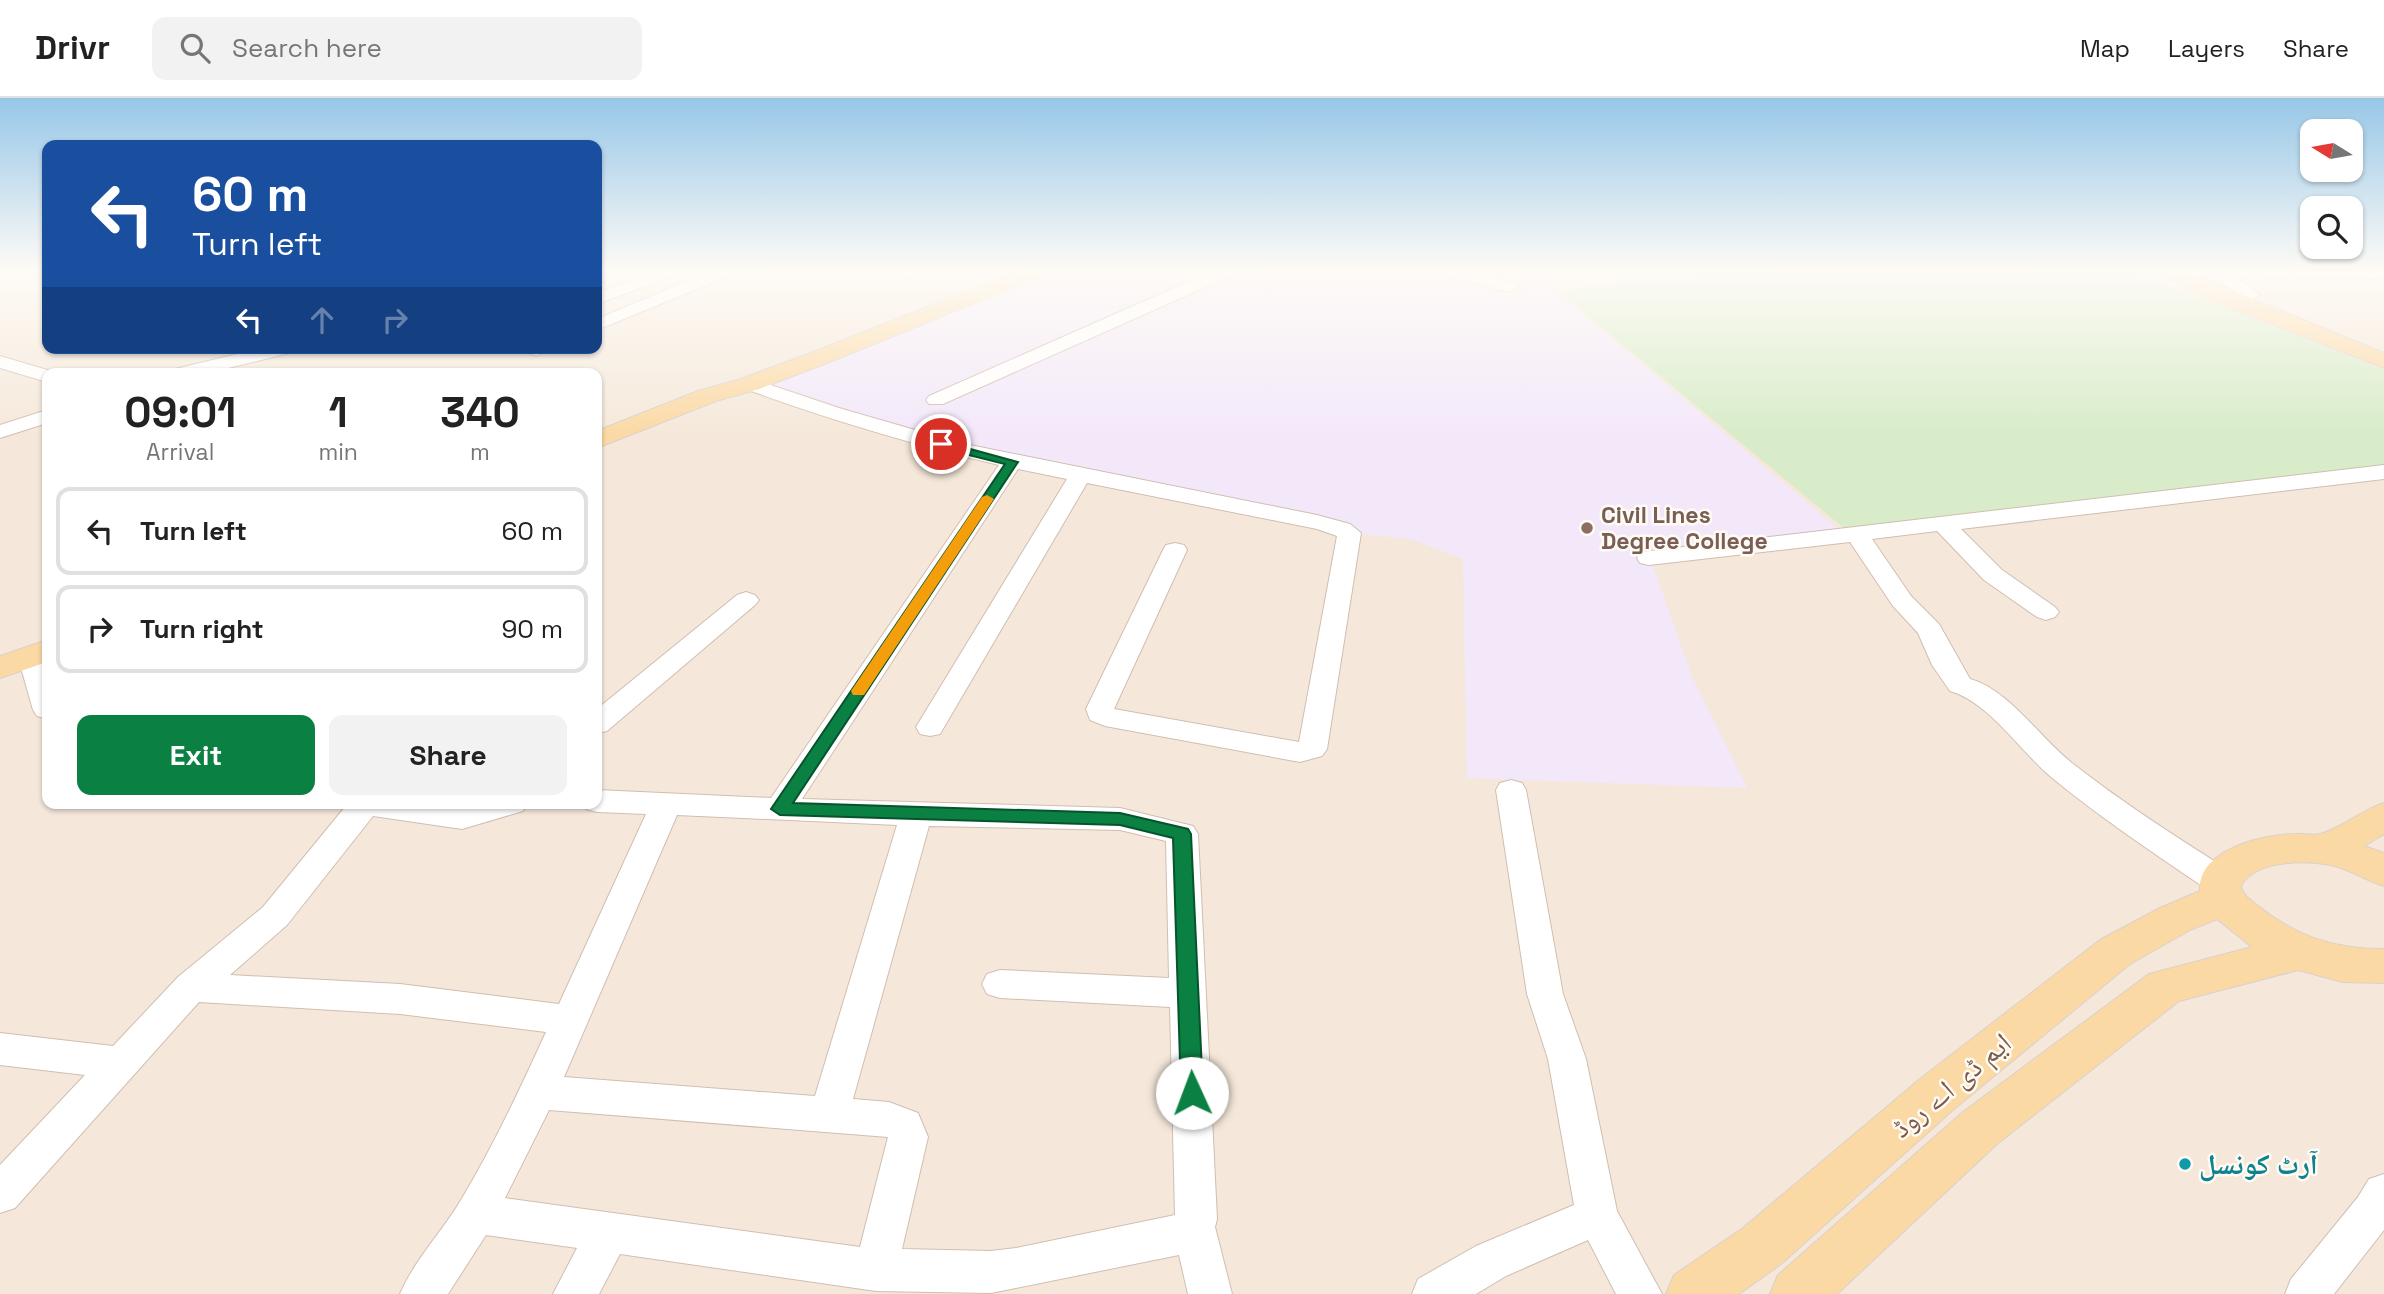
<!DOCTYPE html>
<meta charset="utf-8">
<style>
:root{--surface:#fff;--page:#f2f2f2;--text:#222;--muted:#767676;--line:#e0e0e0;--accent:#0b8043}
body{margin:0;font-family:"Space Grotesk","Noto Naskh Arabic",sans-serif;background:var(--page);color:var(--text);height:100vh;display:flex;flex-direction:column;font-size:26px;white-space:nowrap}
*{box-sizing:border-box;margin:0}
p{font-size:23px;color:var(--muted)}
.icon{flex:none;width:38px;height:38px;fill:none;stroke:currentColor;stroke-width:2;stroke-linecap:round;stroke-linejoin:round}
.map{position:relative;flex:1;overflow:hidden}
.side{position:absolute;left:42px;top:270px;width:560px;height:441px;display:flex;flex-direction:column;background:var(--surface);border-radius:14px;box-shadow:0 2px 5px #0004}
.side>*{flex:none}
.banner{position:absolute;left:42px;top:42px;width:560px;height:214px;border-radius:14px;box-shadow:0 2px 5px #0004;background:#1a4fa0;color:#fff;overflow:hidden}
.needle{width:46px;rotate:281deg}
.controls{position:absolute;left:2300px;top:21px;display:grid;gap:14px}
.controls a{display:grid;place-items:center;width:63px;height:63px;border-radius:14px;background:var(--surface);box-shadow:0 2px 5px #0004;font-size:35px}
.pin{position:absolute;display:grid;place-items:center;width:60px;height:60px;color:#fff;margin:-30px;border:4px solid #fff;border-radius:50%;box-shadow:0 2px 7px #0007}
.me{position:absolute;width:77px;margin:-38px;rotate:358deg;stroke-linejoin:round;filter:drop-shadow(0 0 5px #0008)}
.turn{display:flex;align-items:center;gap:24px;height:147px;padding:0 35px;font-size:32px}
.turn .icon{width:91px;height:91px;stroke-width:2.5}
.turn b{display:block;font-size:49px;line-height:60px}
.lanes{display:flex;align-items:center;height:66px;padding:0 35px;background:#0003;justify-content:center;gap:35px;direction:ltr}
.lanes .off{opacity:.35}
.eta{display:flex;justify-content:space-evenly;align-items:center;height:119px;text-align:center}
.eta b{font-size:42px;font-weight:800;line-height:49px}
.button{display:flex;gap:14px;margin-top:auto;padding:14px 35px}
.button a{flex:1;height:80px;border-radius:14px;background:var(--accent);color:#fff;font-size:28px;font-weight:800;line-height:80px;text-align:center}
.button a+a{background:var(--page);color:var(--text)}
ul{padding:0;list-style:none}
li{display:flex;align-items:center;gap:21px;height:88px;margin:0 14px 10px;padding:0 21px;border:4px solid var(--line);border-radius:14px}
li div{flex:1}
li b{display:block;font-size:26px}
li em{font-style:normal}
header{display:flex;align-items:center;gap:42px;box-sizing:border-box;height:98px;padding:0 35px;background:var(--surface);border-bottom:2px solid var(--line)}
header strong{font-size:33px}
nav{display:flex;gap:38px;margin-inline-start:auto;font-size:24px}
.search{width:490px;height:63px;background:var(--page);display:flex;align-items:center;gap:18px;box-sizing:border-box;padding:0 24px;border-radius:14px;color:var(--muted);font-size:26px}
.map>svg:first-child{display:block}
</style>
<header>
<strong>Drivr</strong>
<div class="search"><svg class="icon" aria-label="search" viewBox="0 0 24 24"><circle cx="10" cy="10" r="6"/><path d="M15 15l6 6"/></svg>Search here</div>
<nav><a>Map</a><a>Layers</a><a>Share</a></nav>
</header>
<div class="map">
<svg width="2384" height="1196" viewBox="0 0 2384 1196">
<rect width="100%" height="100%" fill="#fdf6ec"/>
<path fill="#f5e8da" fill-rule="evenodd" d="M0,171H47V250H597V171H2384V1196H0ZM47,275H597V705H47Z"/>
<path fill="#f3e8fa" d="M1041,171H1561L1547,186L1847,438L1650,460L1692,579L1747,690L1467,680L1463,461L1411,441L1349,435L1024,367L750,286Z"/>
<path fill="#d8ecc9" d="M1718,171H2128L2384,272V371L1857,441L1558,193Z"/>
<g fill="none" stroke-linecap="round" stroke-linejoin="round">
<defs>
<g id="minor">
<path d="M660,171H683L681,175L597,206V195Z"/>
<path d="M716,171H738L736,175L597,232V221Z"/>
<path d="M891,171H916L926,177L918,182L893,175Z"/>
<path d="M1217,171H1239L1237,175L943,306H929L926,302L929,298Z"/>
<path d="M1433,171H1460L1515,185L1518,189L1509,194L1435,175Z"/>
<path d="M2187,171H2384V181L2236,179L2260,197L2251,202L2209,179L2187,178L2185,174Z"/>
<path d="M262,250H296L294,254L207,275H172L175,271Z"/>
<path d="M529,250H550L537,258L530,256Z"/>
<path d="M0,258L54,274V275H47V284L0,270Z"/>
<path d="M750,280L839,310L960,345L1317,417L1350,426L1361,435L1327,651L1322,658L1300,664L1105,628L1090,622L1086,611L1163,452L1166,447L1175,445L1184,447L1187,452L1114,611L1299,644L1337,438L1317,431L1087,385L940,636L930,638L920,636L916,629L1067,381L1018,371L802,701L1120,710L1193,728L1198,736L1217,1121L1215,1129L1232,1196H1188L1179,1157L991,1195L876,1193L620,1156L599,1196H553L577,1150L486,1137L448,1196H400C415,1161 442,1134 461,1102C493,1049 520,991 546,934L400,916L199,904L15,1110L0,1115V1067L85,977L0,967V935L113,948L178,879L263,809L345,709L343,705H435L462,709L475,705H527L523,713L462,731L373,718L287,827L230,877L400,886L559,906L646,716L597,714L586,711L583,705H597V692L771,700L999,367C912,346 827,321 743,290L740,286ZM677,717L897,727L815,998L564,979ZM929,728L1120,732L1166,743L1169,880L1000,872L987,876L982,886L987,896L1000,900L1170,909L1175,1117L1016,1150L991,1153L902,1151L928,1039L918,1015L889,1004L853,1001ZM549,1012L888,1039L860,1149L505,1100Z"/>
<path d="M47,312V325L0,340V327Z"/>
<path d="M2384,367V381L1961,431L2002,472L2055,509L2059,514L2055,519L2046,522L2037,519L1984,482L1937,433L1872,441L1911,498L1939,526L1970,581C2008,591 2041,641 2072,665C2123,705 2177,740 2232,774L2236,783L2232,792L2220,795L2208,792C2155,756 2101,720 2051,679C2021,654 1989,604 1950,593L1932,567L1918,535L1893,508L1850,444L1649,467L1640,465L1637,460L1640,455L1649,453Z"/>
<path d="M746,494L755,497L759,502L755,507L607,633L597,635V611L737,497Z"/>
<path d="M31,551L41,553L47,568V621L37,618L33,612L18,559L21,553Z"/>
<path d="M1511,682L1522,685L1526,692L1563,896L1586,961L1617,1113L1662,1196H1616L1588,1142L1506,1178L1476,1196H1412L1418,1181L1476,1148L1574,1107L1548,961L1527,896L1496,692L1500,685Z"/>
<path d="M2384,1076V1132L2334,1196H2285L2291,1181L2358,1099L2369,1081Z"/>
</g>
<g id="major">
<path d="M1023,171H1051L1048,175L832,263L759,291L716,303L597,350V333L698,293L741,281L816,253Z"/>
<path d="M2152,171H2179L2384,255V270L2228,209L2155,175Z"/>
<path d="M47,542V564L0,580V558Z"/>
<path d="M2384,705V736L2364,748L2384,755V788C2368,783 2354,774 2338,769C2312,761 2255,761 2241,788C2242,797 2251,802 2258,808C2297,839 2335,851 2384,851V885L2343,884L2298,872L2179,903L1997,1046L1837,1196H1770L1778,1177L1963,1014L2149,876L2252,849L2217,821L2190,832L2130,866L1954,1011L1781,1166L1739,1196H1666L1674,1177L1743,1130L1920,981L2100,842L2160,810L2200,793C2197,752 2262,737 2293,736C2302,735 2313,738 2320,736C2340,731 2362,712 2384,705Z"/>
</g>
</defs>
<use href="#minor" stroke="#d1beb0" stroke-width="2"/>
<use href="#major" stroke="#dad1cd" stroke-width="2"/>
<use href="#minor" fill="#fff" fill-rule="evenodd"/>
<use href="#major" fill="#fbd9a5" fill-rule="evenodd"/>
</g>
<linearGradient id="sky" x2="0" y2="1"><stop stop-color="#97c7e8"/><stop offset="0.51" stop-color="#fefbf6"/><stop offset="1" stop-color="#fefbf6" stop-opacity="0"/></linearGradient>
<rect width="2384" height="338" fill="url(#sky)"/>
<path fill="#0b8043" stroke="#07532c" stroke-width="2" d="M941,343L1018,364L793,705L1120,715L1188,731L1191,736L1203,995L1200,1002L1192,1005L1184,1002L1181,995L1173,740L1120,727L780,717L771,711L1005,366L937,349L935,346Z"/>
<path fill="#f59e0b" d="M987,397L994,401L864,597H853L851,593L853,590L982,399Z"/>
<circle fill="#8d6e63" stroke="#fffaf3" stroke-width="2.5" cx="1587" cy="430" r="7"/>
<circle fill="#0f9aa8" stroke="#fffaf3" stroke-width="2.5" cx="2185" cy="1066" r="7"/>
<g text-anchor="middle" stroke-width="5" stroke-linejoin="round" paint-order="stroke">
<g font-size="23" font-weight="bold" fill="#785e54" stroke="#fffaf3" text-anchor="start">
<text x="1601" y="425">Civil Lines<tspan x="1601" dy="26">Degree College</tspan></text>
</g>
<g font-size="28" fill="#7a5c4d" stroke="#fffaf3">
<text transform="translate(1951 987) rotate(-40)" y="10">ایم ڈی اے روڈ</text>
</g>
<g font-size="28" font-weight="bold" fill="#0d838f" stroke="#fffaf3" text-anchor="start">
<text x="2199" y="1076">آرٹ کونسل</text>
</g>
</g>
</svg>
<div class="controls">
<a><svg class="needle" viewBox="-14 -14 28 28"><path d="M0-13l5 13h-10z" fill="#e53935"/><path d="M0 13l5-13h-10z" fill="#767676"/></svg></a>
<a><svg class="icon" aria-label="search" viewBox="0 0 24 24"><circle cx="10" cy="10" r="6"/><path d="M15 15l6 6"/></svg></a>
</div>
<div class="pin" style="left:941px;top:346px;background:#d93025"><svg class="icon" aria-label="arrive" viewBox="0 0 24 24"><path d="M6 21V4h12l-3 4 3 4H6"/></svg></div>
<svg class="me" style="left:1192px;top:995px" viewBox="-20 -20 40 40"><circle r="19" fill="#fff"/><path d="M0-13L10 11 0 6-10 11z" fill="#0b8043"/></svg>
<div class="banner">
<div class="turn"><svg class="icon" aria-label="left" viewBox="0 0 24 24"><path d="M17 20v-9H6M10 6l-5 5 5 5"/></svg><div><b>60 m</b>Turn left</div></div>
<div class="lanes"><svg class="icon" aria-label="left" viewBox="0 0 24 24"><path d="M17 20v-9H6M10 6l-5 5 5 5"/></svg><svg class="icon off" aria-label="ahead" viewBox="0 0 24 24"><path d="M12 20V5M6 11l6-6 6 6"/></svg><svg class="icon off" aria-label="right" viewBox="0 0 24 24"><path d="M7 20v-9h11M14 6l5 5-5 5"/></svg></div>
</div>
<section class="side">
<div class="eta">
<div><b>09:01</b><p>Arrival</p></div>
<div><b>1</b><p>min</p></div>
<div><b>340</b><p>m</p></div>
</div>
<ul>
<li><svg class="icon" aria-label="left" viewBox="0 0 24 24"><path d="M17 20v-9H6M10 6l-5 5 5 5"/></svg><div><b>Turn left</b></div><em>60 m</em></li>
<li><svg class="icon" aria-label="right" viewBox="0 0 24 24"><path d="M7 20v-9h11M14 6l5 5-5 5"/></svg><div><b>Turn right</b></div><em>90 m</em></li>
</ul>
<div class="button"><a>Exit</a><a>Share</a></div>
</section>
</div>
